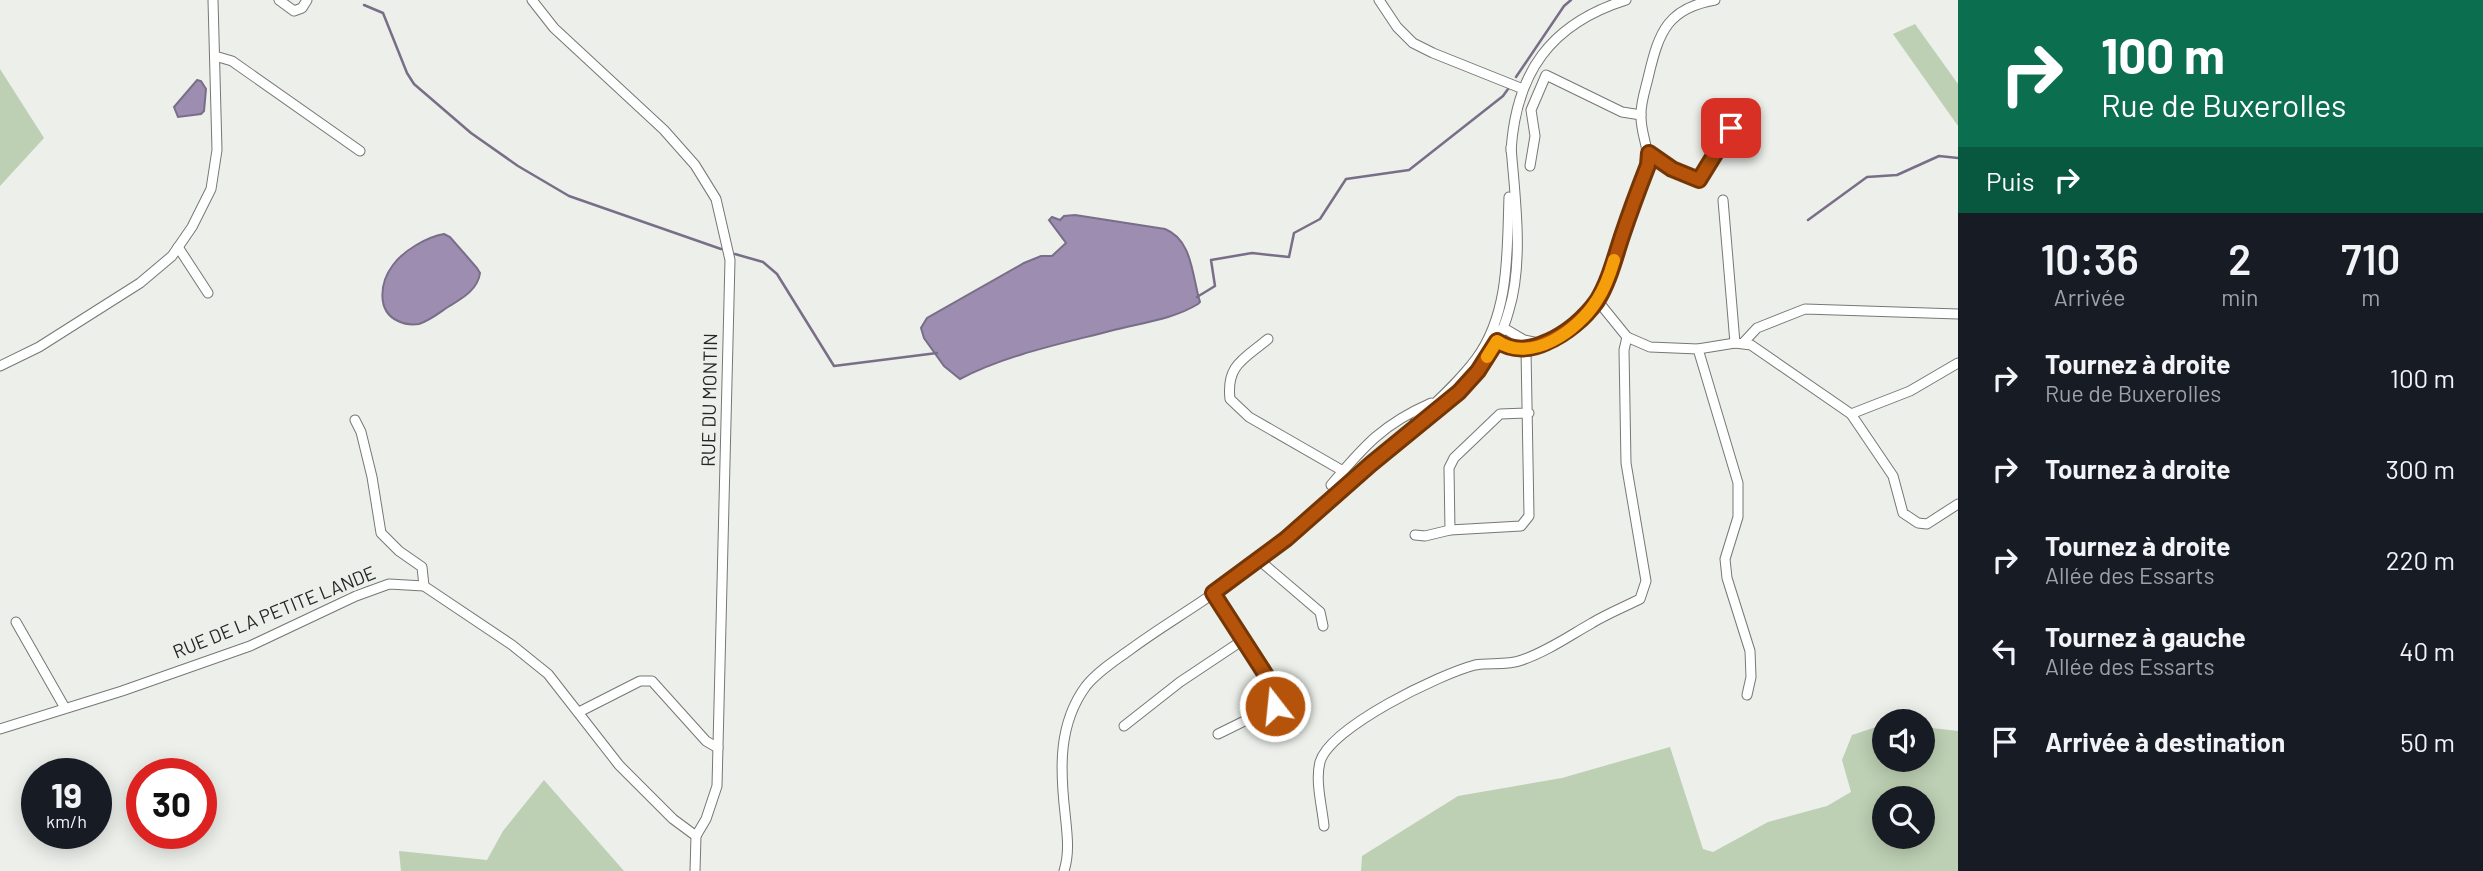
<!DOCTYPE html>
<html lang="fr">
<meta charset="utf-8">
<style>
:root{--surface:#171b24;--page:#20242c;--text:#f1f3f6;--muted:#9ea1a6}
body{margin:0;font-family:Barlow,sans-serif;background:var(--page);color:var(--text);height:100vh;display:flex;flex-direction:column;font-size:26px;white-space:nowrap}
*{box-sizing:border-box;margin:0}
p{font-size:23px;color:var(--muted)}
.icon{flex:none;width:38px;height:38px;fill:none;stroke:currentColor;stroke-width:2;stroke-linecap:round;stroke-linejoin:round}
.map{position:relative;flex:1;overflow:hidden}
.sheet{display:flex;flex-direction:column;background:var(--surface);width:525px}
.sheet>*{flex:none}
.hud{background:#0b6e4f;color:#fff;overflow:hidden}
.tools{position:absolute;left:1872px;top:709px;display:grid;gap:14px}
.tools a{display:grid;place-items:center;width:63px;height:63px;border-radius:50%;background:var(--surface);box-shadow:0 4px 18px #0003;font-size:35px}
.speed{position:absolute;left:21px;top:758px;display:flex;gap:14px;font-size:35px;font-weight:700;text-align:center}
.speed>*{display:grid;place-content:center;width:91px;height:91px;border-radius:50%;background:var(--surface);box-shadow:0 4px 18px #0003;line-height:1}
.speed small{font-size:18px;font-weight:400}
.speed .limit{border:10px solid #d22;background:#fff;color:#111}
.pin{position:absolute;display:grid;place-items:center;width:60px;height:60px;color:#fff;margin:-30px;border-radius:14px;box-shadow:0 4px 10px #0006}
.me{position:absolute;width:77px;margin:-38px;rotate:344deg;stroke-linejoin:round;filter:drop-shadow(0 0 5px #0008)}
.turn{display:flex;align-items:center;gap:24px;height:147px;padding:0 28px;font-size:32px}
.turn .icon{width:91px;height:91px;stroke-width:2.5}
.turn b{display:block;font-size:49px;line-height:60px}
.then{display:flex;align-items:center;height:66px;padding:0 28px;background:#0003;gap:14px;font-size:26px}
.eta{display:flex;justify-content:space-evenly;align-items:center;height:119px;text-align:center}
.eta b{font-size:42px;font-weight:600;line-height:49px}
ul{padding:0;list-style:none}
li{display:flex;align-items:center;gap:21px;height:91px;padding:0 28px}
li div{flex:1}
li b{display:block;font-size:26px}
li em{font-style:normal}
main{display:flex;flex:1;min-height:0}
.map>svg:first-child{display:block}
</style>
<main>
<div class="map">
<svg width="1958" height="871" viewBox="0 0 1958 871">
<rect width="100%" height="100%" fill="#ecefea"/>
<g fill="#bdd0b3" fill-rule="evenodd">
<path d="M1915,24L1958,84V126L1893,34Z"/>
<path d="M0,69L44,138L0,186Z"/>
<path d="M1885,724V760H1923V727L1958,731V871H1361L1362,856L1458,796L1562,778L1670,747L1703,849L1713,852L1768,822L1827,806L1851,792L1842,760L1852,735ZM1885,798H1923V836H1885Z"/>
<path d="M544,780L624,871H401L399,851L487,860L503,831Z"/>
</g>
<g fill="#9c8db1" stroke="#796e87" stroke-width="2">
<path d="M197,80L201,81L206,89L204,111L201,114L178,117L174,107Z"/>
<path d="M1075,215L1165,229C1193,240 1192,277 1200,302L1198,304C1172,320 1139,323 1110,331C1060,344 1006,355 960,379L944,366L924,338L921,328L927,318L1024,263L1041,256H1052L1066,243L1049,220L1052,217L1060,220L1064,216Z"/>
<path d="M444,234L450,237L477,268L480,273C478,290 461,299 448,307C439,313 429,321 419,324C412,325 404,324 398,321C376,311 380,282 393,265C404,250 427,237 444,234Z"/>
</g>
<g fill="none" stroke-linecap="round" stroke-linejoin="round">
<g stroke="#796e87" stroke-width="2.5">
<path d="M364,5L383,13L407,73L414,84L471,133L518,166L569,196L721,249"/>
<path d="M1516,77L1564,6L1571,0"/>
<path d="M1808,220L1867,177L1897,175L1939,156L1958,158"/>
<path d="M735,254L763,262L777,274L834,366L937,353"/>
<path d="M1197,297L1215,286L1211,260L1252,253L1289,257L1294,233L1320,219L1346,179L1409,170L1503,96L1508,89"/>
</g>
<defs>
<g id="minor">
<path d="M279,0L294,11L302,8L307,0"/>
<path d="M532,0L554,28L664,130L695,165L716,199L730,260L717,786L706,819L696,836L695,871"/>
<path d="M1379,0L1397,27L1413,43L1433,53L1523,89"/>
<path d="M215,56L232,61L360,151"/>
<path d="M1511,151C1516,73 1550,24 1626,0"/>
<path d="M1649,153L1672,169L1699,180L1731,128L1713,114"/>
<path d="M1530,166L1535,136L1531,110L1546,75L1622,112L1641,115"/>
<path d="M1723,200L1735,343"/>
<path d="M178,247L208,293"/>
<path d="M1597,300L1627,337L1650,347L1698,349L1735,343L1751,345L1851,414L1893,476L1903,513L1918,523L1927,524L1958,504"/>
<path d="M1498,330H1507L1524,340L1543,344"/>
<path d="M1495,336L1504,346L1519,349L1534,348L1563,334L1588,311L1597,300L1609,275L1648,165C1649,148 1641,134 1641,117C1640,103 1646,88 1649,74C1659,32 1668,8 1715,0"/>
<path d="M1268,339C1244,359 1226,365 1230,399L1249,417L1343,471"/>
<path d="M1743,343L1757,328L1805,309L1958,314"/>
<path d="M1698,349L1738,483V517L1725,559L1727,578L1750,651L1751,677L1747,695"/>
<path d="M1526,350L1529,516L1521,526L1450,530L1449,468L1454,458L1500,414L1529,413"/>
<path d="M0,366L39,347L140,283L172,256L192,227L211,189L217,150L213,0"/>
<path d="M1851,414L1910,391L1958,363"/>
<path d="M355,420L361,432L372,477L381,533L399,551L422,567L424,586"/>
<path d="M1415,422C1436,402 1459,382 1476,359C1510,313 1507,251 1509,197"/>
<path d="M1331,485C1364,446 1383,424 1431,403"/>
<path d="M1415,535L1425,536L1450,530"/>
<path d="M1259,560L1320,612L1323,626"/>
<path d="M1213,593L1278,693L1275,706L1218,734"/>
<path d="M16,622L65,708"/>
<path d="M579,712L640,681H652L706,741L718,748"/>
<path d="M1124,726L1180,682L1243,640"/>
<path d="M0,729L122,691L250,646L356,596L389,584L424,586L512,645L548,674L619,765L673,819L696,836"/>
<path d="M1324,826C1322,806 1315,781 1320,762C1330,727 1440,674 1475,665C1489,662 1506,666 1522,660C1548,651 1569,636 1592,623C1607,614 1624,607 1640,599L1646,581L1626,463L1624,350L1627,337"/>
<path d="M1064,871C1070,852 1067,833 1065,813C1060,769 1058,724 1086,686C1098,671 1116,660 1131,649C1158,629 1187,612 1214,593C1271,553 1321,506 1374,462C1409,433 1451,407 1478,371C1492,354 1503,332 1509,310C1524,261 1515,197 1511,147"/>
</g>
</defs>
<use href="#minor" stroke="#757874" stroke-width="11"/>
<use href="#minor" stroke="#fff" stroke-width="9"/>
</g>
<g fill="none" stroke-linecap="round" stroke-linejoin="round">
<defs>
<path id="route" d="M1275,706L1278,694L1213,593L1286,539L1371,464L1459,392L1478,371L1497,341C1514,352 1530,350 1547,342C1566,334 1585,318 1597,301C1609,282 1615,257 1622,236C1630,212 1639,188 1648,165L1649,153L1672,169L1699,180L1731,128"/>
</defs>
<use href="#route" stroke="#753606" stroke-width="18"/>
<use href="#route" stroke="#b45309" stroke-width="12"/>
<path stroke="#f59e0b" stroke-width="12" d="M1487,357L1497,341C1531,364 1578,331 1597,300C1605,288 1610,274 1614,260"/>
</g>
<g text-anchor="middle" stroke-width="7" stroke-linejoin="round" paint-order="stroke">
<g font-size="19" fill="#262725" stroke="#ecefea">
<text transform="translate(709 400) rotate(-89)" y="7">RUE DU MONTIN</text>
<text transform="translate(274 612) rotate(-22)" y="7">RUE DE LA PETITE LANDE</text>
</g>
</g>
</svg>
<div class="tools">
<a><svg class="icon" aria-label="sound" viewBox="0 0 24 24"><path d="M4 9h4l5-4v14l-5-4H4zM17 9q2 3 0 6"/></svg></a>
<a><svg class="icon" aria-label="search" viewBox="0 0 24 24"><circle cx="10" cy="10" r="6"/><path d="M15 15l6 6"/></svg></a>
</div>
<div class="speed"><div>19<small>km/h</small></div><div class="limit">30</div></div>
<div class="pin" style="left:1731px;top:128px;background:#d93025"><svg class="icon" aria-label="arrive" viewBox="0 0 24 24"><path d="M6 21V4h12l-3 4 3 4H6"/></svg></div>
<svg class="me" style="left:1275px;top:706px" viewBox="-20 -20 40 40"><circle r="17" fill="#b45309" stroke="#fff" stroke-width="3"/><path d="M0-11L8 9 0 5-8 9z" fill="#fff"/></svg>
</div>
<section class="sheet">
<div class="hud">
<div class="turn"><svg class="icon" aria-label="right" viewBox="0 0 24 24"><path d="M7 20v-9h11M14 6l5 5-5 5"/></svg><div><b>100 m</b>Rue de Buxerolles</div></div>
<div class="then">Puis<svg class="icon" aria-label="right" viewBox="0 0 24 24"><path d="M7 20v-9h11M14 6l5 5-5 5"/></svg></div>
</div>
<div class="eta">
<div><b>10:36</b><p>Arrivée</p></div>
<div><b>2</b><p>min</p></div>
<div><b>710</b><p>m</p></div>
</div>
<ul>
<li><svg class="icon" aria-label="right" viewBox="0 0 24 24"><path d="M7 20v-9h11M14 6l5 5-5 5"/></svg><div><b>Tournez à droite</b><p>Rue de Buxerolles</p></div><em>100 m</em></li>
<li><svg class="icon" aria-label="right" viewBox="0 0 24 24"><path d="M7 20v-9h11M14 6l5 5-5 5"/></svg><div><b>Tournez à droite</b></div><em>300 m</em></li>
<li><svg class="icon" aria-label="right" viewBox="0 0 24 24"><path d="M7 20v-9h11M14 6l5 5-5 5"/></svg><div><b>Tournez à droite</b><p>Allée des Essarts</p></div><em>220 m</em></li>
<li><svg class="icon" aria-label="left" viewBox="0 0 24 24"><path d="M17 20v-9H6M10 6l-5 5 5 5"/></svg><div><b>Tournez à gauche</b><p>Allée des Essarts</p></div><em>40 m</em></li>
<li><svg class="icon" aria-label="arrive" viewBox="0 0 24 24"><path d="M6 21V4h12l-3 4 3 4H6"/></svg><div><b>Arrivée à destination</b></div><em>50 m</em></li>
</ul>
</section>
</main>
